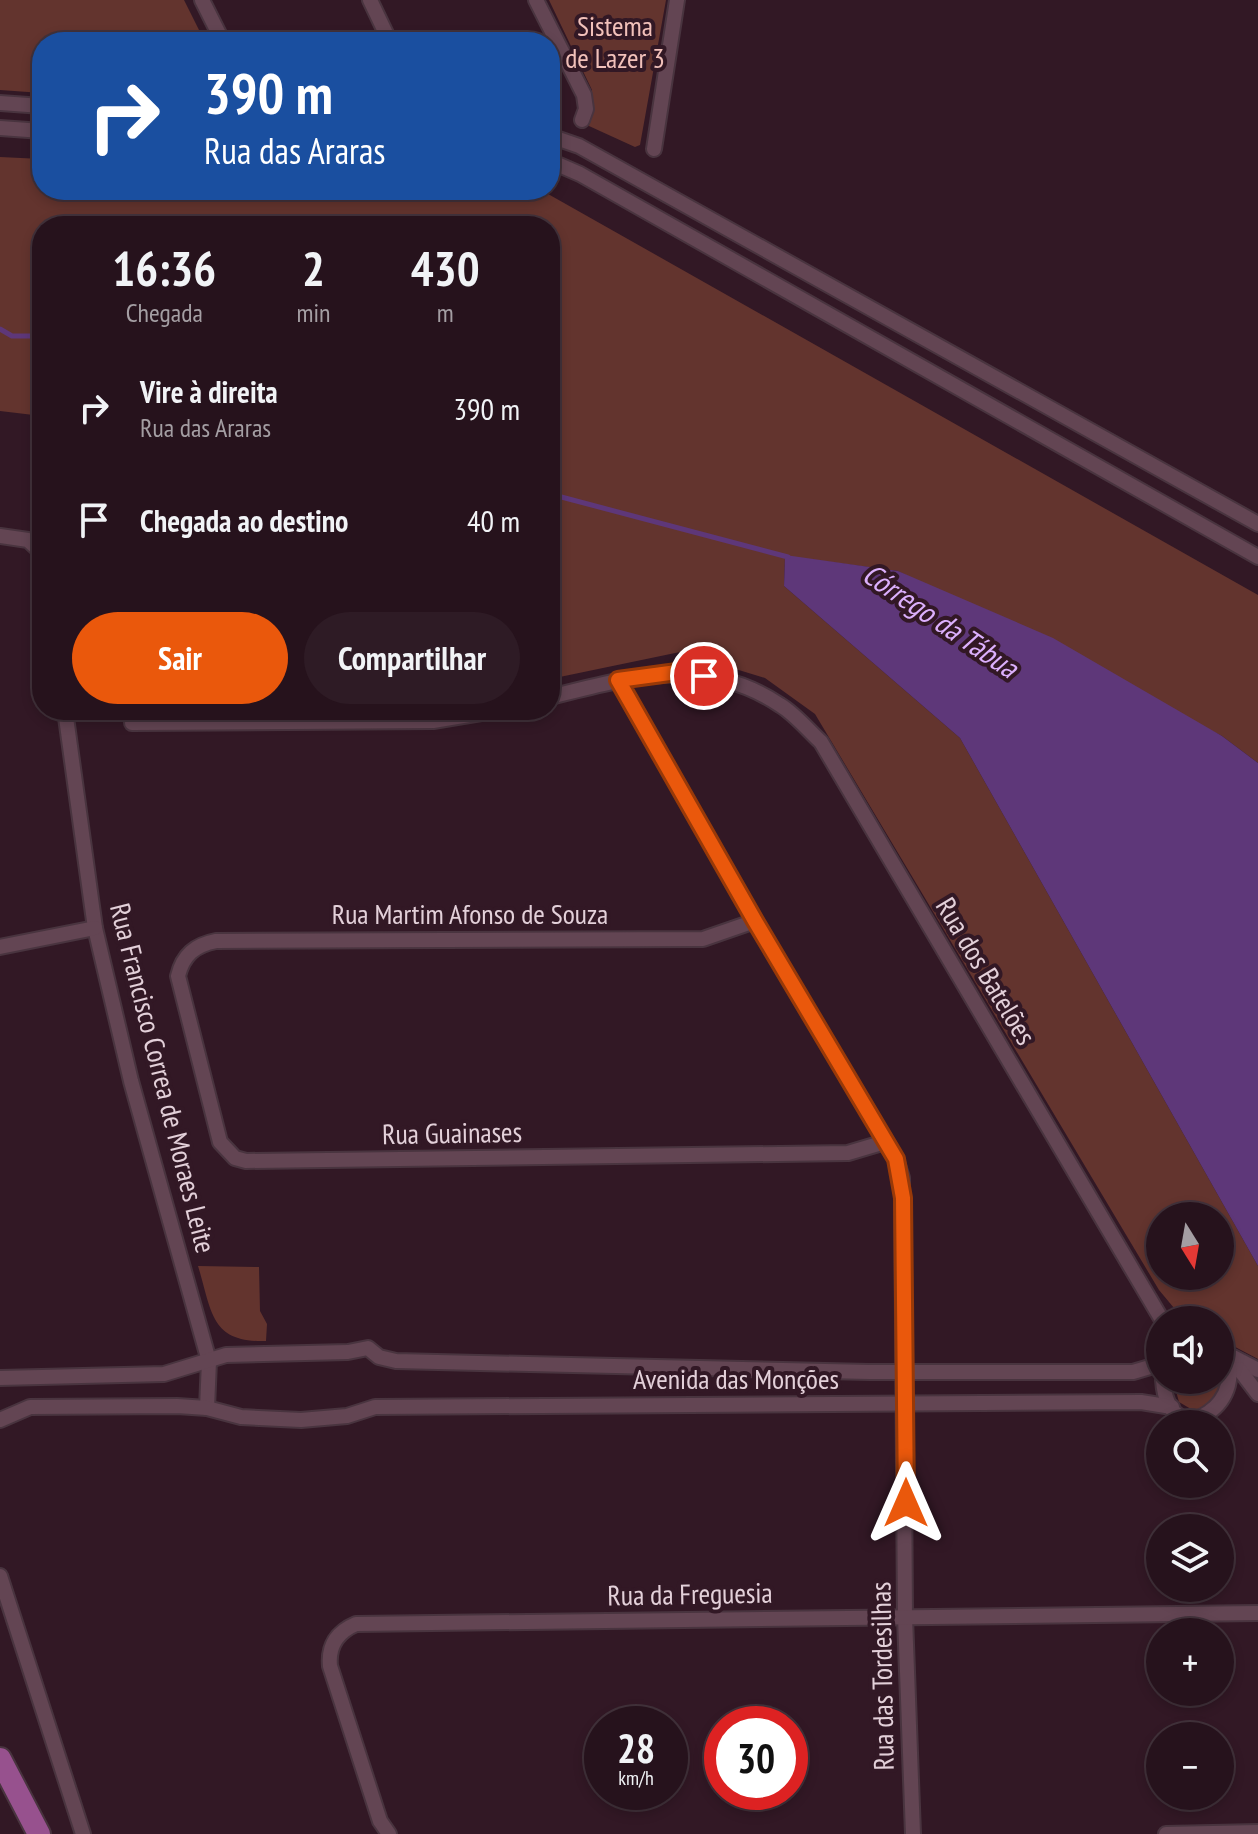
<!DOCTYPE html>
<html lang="pt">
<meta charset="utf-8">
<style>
:root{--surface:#26121c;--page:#2e1b25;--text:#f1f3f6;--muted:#a49ea3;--line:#42323b;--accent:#ea580c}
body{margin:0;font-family:"PT Sans Narrow",sans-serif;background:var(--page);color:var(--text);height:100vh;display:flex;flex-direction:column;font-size:30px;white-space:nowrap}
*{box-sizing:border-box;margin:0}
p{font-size:26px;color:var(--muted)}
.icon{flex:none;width:44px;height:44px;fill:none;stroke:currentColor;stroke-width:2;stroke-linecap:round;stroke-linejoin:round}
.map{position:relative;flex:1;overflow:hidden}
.drawer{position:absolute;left:32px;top:216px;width:528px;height:504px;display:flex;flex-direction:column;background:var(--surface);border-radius:32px;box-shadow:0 4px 12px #0003,0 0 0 2px var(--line)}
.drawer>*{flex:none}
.banner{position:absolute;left:32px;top:32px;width:528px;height:168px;border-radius:32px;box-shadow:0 4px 12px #0003,0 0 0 2px var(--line);background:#1a4fa0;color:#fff;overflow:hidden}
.needle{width:52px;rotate:169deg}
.buttons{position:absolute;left:1146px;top:1202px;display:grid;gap:16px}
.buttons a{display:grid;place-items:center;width:88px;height:88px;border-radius:50%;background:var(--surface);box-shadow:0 4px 12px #0003,0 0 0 2px var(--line);font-size:40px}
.speed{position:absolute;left:584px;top:1706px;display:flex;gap:16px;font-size:40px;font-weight:700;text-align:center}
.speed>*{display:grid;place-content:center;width:104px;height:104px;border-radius:50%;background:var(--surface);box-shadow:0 4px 12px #0003,0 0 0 2px var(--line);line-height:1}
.speed small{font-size:20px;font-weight:400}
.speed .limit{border:12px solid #d22;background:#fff;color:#111}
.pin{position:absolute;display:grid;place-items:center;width:68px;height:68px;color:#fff;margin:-34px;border:4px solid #fff;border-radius:50%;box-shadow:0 2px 8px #0007}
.me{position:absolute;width:88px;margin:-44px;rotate:0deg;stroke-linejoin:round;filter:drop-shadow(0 0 6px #0008)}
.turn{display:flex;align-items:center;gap:28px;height:168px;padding:0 40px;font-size:36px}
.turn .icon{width:104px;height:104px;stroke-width:2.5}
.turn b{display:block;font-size:56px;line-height:68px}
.eta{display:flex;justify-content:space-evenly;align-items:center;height:136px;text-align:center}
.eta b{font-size:48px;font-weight:800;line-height:56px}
.button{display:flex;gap:16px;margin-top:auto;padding:16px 40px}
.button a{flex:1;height:92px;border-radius:48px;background:var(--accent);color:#fff;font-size:32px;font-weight:800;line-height:92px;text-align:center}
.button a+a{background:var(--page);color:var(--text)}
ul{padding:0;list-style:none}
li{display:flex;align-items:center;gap:24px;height:112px;padding:0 40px}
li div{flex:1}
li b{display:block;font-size:30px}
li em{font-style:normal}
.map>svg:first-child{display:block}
</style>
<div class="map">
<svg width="1258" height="1834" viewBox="0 0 1258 1834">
<rect width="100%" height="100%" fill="#321825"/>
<g fill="#63342e" fill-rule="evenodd">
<path d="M0,0H184L205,42H42V93L0,90Z"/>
<path d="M549,0H666L640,145L635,147L589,126L592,90Z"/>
<path d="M0,157L42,159V190H541L1258,595V763L1222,736L898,571L785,556L784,586L960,738L1258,1266V1359L1220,1339V1320H1184L1159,1290L815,714L765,678L680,652L550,679V226H42V416L0,411ZM1160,1216H1220V1276H1160Z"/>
<path d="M198,1266L259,1267L260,1311L267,1324L266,1341C210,1343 212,1311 198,1266Z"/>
<path d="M1220,1361L1229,1395L1196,1412L1179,1402L1173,1380H1220Z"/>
</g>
<path fill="#5e3779" d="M785,555L898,571L1053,638L1222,736L1258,763V1266L960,738L784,586Z"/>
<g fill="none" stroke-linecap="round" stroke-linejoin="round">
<g stroke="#5e3779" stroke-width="5">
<path d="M0,329L12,336H42"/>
<path d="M550,494L788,557"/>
</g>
<defs>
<g id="minor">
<path d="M202,0L223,42"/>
<path d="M370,0L390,42"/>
<path d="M536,0L584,95L586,109L582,120"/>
<path d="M0,103L42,106"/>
<path d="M0,128L42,131"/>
<path d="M550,136L579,146L1258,524"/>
<path d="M654,149L677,0"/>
<path d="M550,161L580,174L1258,557"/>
<path d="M0,536L28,540L42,553"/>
<path d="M618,680L755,921L896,1159L902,1178L905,1617L913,1834"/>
<path d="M550,697C629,677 706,655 780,705C795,714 808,730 821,742L1162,1320"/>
<path d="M65,710L95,928L131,1081L209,1361L207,1408"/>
<path d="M132,723L433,721L499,710"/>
<path d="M755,921L703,939L216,941C195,945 183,955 178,976L220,1142L235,1158L246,1161L848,1153L885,1142"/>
<path d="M0,947L95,928"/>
<path d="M1233,1357L1258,1370"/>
<path d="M1239,1369L1258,1394"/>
<path d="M0,1378L164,1374L226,1355L348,1352L368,1348L379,1357L396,1361L869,1372H1133L1160,1364"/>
<path d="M1163,1380C1169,1462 1258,1396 1220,1349"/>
<path d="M0,1420L30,1407L177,1406L207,1408L241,1417L301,1420L347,1416L375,1407L1141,1402L1172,1407"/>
<path d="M0,1576L83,1834"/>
<path d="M389,1834L380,1821L330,1666C328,1646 337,1632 356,1624L1258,1613"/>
<path d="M1166,1834L1258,1832"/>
</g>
<path id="primary" d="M0,1759L39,1834"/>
</defs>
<use href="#minor" stroke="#49343f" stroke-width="18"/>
<use href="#primary" stroke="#49343f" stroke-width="26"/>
<use href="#minor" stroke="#634553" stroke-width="14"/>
<use href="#primary" stroke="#97518e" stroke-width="22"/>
</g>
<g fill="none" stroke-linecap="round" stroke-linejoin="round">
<defs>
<path id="route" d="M704,676L677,672L618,680L755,921L896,1159L903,1198L906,1503"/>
</defs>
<use href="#route" stroke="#983908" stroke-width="20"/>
<use href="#route" stroke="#ea580c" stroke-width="14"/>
</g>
<g text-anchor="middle" stroke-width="8" stroke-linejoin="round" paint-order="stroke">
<g font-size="28" fill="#f2c1ba" stroke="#321825">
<text x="615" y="36">Sistema<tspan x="615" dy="32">de Lazer 3</tspan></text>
</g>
<g font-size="28" fill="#e3d0d9" stroke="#321825">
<text x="470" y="924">Rua Martim Afonso de Souza</text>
<text transform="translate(986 971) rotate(59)" y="10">Rua dos Batelões</text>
<text transform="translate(163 1078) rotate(76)" y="10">Rua Francisco Correa de Moraes Leite</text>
<text transform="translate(452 1133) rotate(-1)" y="10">Rua Guainases</text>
<text x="736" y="1389">Avenida das Monções</text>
<text transform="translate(690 1594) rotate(-1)" y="10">Rua da Freguesia</text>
<text transform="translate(882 1676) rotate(-91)" y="10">Rua das Tordesilhas</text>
</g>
<g font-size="30" font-style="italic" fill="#dcb0fd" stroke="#321825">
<text transform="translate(940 621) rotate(34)" y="10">Córrego da Tábua</text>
</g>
</g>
</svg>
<div class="buttons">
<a><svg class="needle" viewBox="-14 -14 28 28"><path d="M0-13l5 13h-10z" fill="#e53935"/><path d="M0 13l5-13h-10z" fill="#a49ea3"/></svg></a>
<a><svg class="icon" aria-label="sound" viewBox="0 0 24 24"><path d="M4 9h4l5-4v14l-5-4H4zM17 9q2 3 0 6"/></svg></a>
<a><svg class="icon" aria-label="search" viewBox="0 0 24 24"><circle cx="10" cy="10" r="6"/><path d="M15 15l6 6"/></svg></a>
<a><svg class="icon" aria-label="layers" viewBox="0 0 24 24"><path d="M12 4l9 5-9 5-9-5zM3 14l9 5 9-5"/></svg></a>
<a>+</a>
<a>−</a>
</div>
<div class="speed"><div>28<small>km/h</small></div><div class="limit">30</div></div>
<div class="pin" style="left:704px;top:676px;background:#d93025"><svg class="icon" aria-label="arrive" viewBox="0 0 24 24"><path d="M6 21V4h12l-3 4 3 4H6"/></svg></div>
<svg class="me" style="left:906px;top:1503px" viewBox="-20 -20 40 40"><path d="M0-17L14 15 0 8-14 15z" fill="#ea580c" stroke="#fff" stroke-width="4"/></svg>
<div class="banner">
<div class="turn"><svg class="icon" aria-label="right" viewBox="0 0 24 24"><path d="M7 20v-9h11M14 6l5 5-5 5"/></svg><div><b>390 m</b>Rua das Araras</div></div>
</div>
<section class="drawer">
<div class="eta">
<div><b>16:36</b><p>Chegada</p></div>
<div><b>2</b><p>min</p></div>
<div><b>430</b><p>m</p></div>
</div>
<ul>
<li><svg class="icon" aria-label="right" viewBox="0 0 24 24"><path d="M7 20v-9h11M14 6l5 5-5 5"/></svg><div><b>Vire à direita</b><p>Rua das Araras</p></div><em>390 m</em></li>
<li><svg class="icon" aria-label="arrive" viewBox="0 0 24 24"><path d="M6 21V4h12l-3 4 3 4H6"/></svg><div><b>Chegada ao destino</b></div><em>40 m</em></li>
</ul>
<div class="button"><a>Sair</a><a>Compartilhar</a></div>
</section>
</div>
